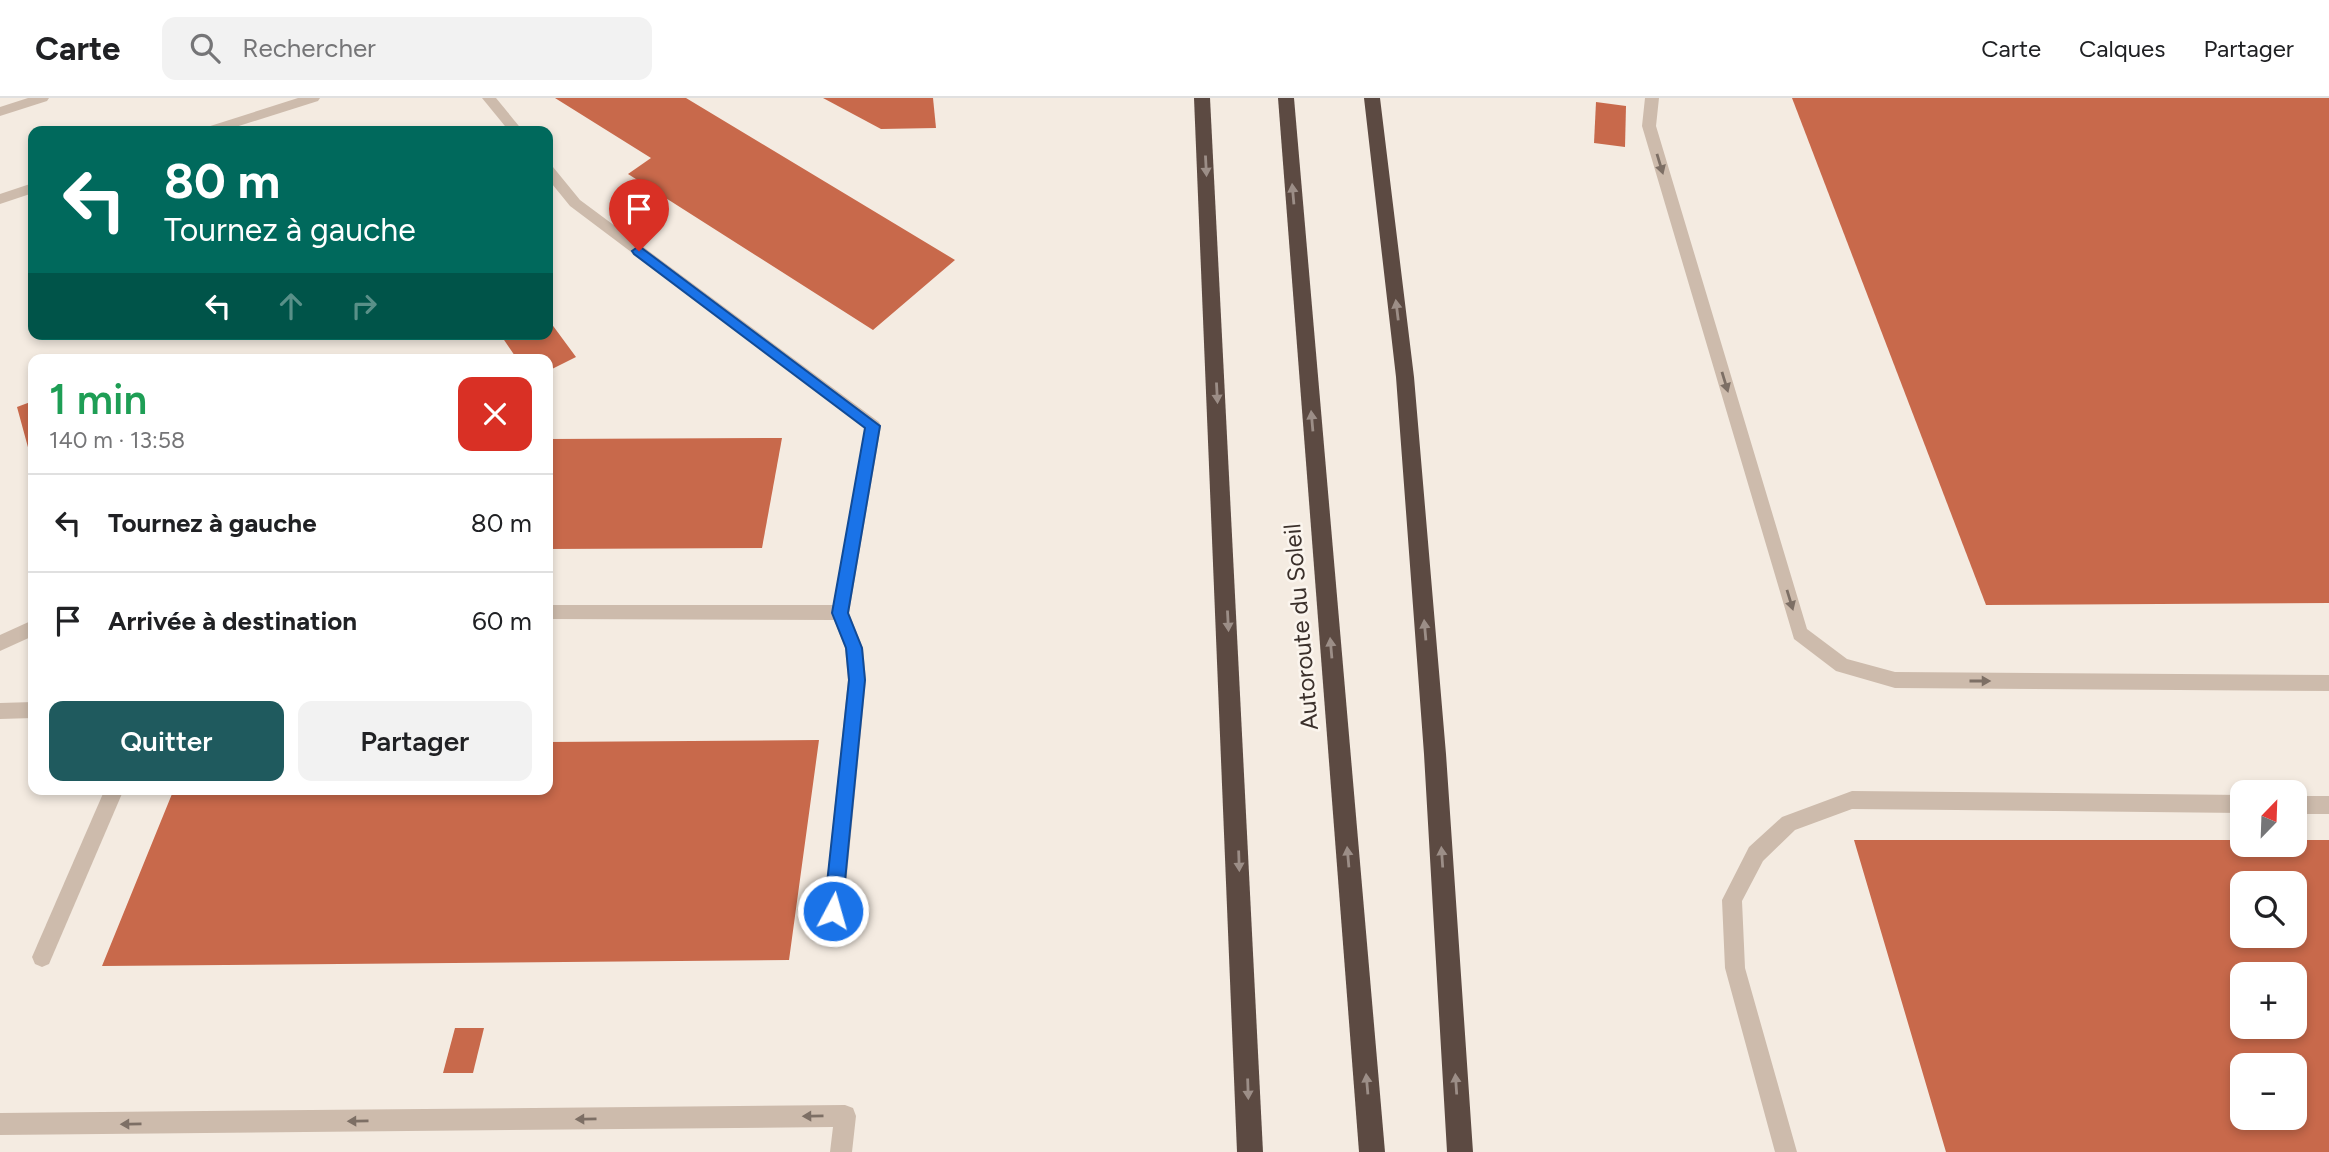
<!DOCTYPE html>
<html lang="fr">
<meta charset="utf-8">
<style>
:root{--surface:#fff;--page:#f2f2f2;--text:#202124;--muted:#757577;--line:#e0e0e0;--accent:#1f5a5e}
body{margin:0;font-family:Figtree,sans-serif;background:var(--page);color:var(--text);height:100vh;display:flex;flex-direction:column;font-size:26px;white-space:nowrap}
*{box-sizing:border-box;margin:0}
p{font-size:23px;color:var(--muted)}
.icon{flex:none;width:38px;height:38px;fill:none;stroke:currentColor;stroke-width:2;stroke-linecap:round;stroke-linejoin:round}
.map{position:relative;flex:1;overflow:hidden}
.details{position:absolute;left:28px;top:256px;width:525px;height:441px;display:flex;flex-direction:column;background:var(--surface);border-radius:14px;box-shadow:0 4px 10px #0003}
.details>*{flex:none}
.banner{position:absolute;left:28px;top:28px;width:525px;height:214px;border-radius:14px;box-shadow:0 4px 10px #0003;background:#00695c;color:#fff;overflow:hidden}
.needle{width:46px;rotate:23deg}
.tools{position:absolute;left:2230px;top:682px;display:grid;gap:14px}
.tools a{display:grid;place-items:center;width:77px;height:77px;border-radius:14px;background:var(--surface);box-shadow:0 4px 10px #0003;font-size:35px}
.pin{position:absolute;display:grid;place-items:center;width:60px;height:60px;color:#fff;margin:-72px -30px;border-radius:50% 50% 50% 0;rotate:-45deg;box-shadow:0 0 7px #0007}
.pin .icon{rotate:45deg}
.me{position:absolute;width:77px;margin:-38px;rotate:6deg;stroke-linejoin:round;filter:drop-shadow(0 0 5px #0008)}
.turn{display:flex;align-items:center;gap:24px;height:147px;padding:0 21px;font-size:32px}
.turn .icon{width:91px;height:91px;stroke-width:2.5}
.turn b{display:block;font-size:49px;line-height:60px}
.lanes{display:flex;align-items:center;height:66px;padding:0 21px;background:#0003;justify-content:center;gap:35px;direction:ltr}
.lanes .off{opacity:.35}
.round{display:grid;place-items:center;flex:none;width:74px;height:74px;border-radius:14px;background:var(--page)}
.head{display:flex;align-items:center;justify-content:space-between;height:119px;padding:0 21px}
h1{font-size:42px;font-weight:600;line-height:52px;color:#1e9e55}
.action{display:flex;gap:14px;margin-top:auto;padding:14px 21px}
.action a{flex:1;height:80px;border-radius:14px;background:var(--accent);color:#fff;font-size:28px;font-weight:600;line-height:80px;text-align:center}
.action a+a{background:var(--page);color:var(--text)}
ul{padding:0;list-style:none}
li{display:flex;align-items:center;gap:21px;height:98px;padding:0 21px;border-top:2px solid var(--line)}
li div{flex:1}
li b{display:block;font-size:26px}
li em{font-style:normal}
header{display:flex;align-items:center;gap:42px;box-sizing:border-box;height:98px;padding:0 35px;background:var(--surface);border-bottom:2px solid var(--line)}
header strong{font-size:33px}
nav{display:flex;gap:38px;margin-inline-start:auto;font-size:24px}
.search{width:490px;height:63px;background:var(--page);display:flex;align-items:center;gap:18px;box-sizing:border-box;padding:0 24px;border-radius:14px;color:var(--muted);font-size:26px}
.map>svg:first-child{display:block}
</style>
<header>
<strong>Carte</strong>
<div class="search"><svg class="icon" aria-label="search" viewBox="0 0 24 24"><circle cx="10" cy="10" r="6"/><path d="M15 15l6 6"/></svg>Rechercher</div>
<nav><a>Carte</a><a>Calques</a><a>Partager</a></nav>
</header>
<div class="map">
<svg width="2329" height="1054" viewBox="0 0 2329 1054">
<rect width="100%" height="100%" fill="#f4ebe1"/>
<g fill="#c8694b" fill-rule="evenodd">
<path d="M555,0H686L955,162L873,232L628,76L651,60Z"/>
<path d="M823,0H933L936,30L881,31Z"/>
<path d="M1792,0H2329V505L1986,507Z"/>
<path d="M1596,4L1626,8L1625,49L1594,45Z"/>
<path d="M548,221L576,259L548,273V261H517L500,236H548Z"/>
<path d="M33,303V364H32L17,309Z"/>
<path d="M782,340L762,450L548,451V341Z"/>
<path d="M819,642L789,862L102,868L174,691H548V644Z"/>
<path d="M1854,742H2242V747H2294V742H2329V1054H1946ZM2242,786H2294V838H2242ZM2242,877H2294V929H2242ZM2242,968H2294V1020H2242Z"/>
<path d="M455,930H484L473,975H443Z"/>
</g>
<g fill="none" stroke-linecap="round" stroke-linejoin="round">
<g fill="#cdbbac" fill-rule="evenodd">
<path d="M28,0H49L47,3L0,18V9Z"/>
<path d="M482,0H496L523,33H509Z"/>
<path d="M1645,0H1659L1656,28L1807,531L1847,561L1895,574L2329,577V593L1895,590L1836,573L1794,541L1642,28Z"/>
<path d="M548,67L553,69L580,102L879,324L881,328L849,515L863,550L866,582L841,838L838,845L831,848L824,845L821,838L848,582L845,550L834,522L548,521V507H833L865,330L570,108L548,81Z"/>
<path d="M33,522V538L0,553V537Z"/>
<path d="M33,604V620L0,621V605Z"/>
<path d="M105,691H124L49,866L42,869L35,866L32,859Z"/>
<path d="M1852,693L2242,697V715L1852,711L1795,732L1763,763L1742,803L1745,870L1797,1054H1775L1725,870L1722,802L1749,749L1782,719Z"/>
<rect x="2294" y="698" width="35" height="18"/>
<path d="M845,1007L853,1010L856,1018L852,1054H830L833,1029L0,1037V1015Z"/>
</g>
<g fill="#cdbbac" fill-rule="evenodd">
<path d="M298,0H320L318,3L223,33H202L204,30Z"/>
<path d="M33,85V95L0,106V96Z"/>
</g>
<g fill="#5c4a42" fill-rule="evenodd">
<path d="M1194,0H1210L1263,1054H1237Z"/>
<path d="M1278,0H1294L1385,1054H1359Z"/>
<path d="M1364,0H1380L1414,279L1446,656L1473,1054H1447L1424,656L1396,279Z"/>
</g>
</g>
<defs><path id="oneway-solid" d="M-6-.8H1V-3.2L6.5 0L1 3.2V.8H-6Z" transform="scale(1.75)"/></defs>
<g fill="#7d6f65">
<use href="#oneway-solid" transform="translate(1660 66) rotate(73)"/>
<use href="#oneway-solid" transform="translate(1725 284) rotate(73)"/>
<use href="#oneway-solid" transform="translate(1790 502) rotate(73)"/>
<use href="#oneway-solid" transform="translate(1980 583)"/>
<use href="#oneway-solid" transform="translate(813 1018) rotate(179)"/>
<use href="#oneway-solid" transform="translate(586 1021) rotate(179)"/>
<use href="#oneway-solid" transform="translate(358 1023) rotate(179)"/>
<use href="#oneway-solid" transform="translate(131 1026) rotate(179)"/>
</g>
<g fill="#9c8e87">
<use href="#oneway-solid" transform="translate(1206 68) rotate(87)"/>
<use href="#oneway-solid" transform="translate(1293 96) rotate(-95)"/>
<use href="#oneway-solid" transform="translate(1397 212) rotate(-97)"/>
<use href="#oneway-solid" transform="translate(1217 295) rotate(87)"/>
<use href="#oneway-solid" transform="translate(1312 323) rotate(-95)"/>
<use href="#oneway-solid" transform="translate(1228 523) rotate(87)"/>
<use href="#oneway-solid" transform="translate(1425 532) rotate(-95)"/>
<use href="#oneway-solid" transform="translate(1331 550) rotate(-95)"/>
<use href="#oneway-solid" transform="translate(1348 759) rotate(-95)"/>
<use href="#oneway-solid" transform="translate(1442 759) rotate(-94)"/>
<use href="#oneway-solid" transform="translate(1239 763) rotate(88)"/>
<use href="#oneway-solid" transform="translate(1367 986) rotate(-95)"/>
<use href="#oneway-solid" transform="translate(1456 986) rotate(-94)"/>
<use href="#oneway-solid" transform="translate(1248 991) rotate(88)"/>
</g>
<path fill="#1a73e8" stroke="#114b97" stroke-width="2" d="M639,148L880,328L848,515L862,550L865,582L842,813L840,819L833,822L827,819L824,813L849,582L846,550L832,515L865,330L634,156L632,153Z"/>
<g text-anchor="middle" stroke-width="5" stroke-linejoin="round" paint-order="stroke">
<g font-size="24" fill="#3b302b" stroke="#fbf5ee">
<text transform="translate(1301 529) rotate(-95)" y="8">Autoroute du Soleil</text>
</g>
</g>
</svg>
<div class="tools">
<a><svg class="needle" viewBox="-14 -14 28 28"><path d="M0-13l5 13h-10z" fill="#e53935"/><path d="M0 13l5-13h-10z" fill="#757577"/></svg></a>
<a><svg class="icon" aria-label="search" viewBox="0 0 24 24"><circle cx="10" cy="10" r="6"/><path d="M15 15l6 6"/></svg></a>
<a>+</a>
<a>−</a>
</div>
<div class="pin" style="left:639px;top:153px;background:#d93025"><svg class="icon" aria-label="arrive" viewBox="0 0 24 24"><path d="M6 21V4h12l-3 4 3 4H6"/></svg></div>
<svg class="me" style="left:833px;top:813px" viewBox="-20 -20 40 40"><circle r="17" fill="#1a73e8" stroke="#fff" stroke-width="3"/><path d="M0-11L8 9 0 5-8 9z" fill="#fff"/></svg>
<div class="banner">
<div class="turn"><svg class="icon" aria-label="left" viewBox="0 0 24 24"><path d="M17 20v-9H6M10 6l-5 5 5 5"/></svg><div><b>80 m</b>Tournez à gauche</div></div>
<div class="lanes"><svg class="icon" aria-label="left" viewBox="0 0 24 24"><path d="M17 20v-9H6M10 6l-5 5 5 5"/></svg><svg class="icon off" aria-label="ahead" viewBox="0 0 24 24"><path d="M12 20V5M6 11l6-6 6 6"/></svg><svg class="icon off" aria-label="right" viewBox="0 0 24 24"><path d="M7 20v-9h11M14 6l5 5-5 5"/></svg></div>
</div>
<section class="details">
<div class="head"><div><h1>1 min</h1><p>140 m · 13:58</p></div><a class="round" style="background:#d93025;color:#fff"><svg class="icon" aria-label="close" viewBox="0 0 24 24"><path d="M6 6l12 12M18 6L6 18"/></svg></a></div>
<ul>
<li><svg class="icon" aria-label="left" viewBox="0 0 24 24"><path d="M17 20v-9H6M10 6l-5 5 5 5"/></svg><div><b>Tournez à gauche</b></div><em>80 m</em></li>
<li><svg class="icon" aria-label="arrive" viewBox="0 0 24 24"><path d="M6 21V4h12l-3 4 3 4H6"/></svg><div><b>Arrivée à destination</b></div><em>60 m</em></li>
</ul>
<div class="action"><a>Quitter</a><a>Partager</a></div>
</section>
</div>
